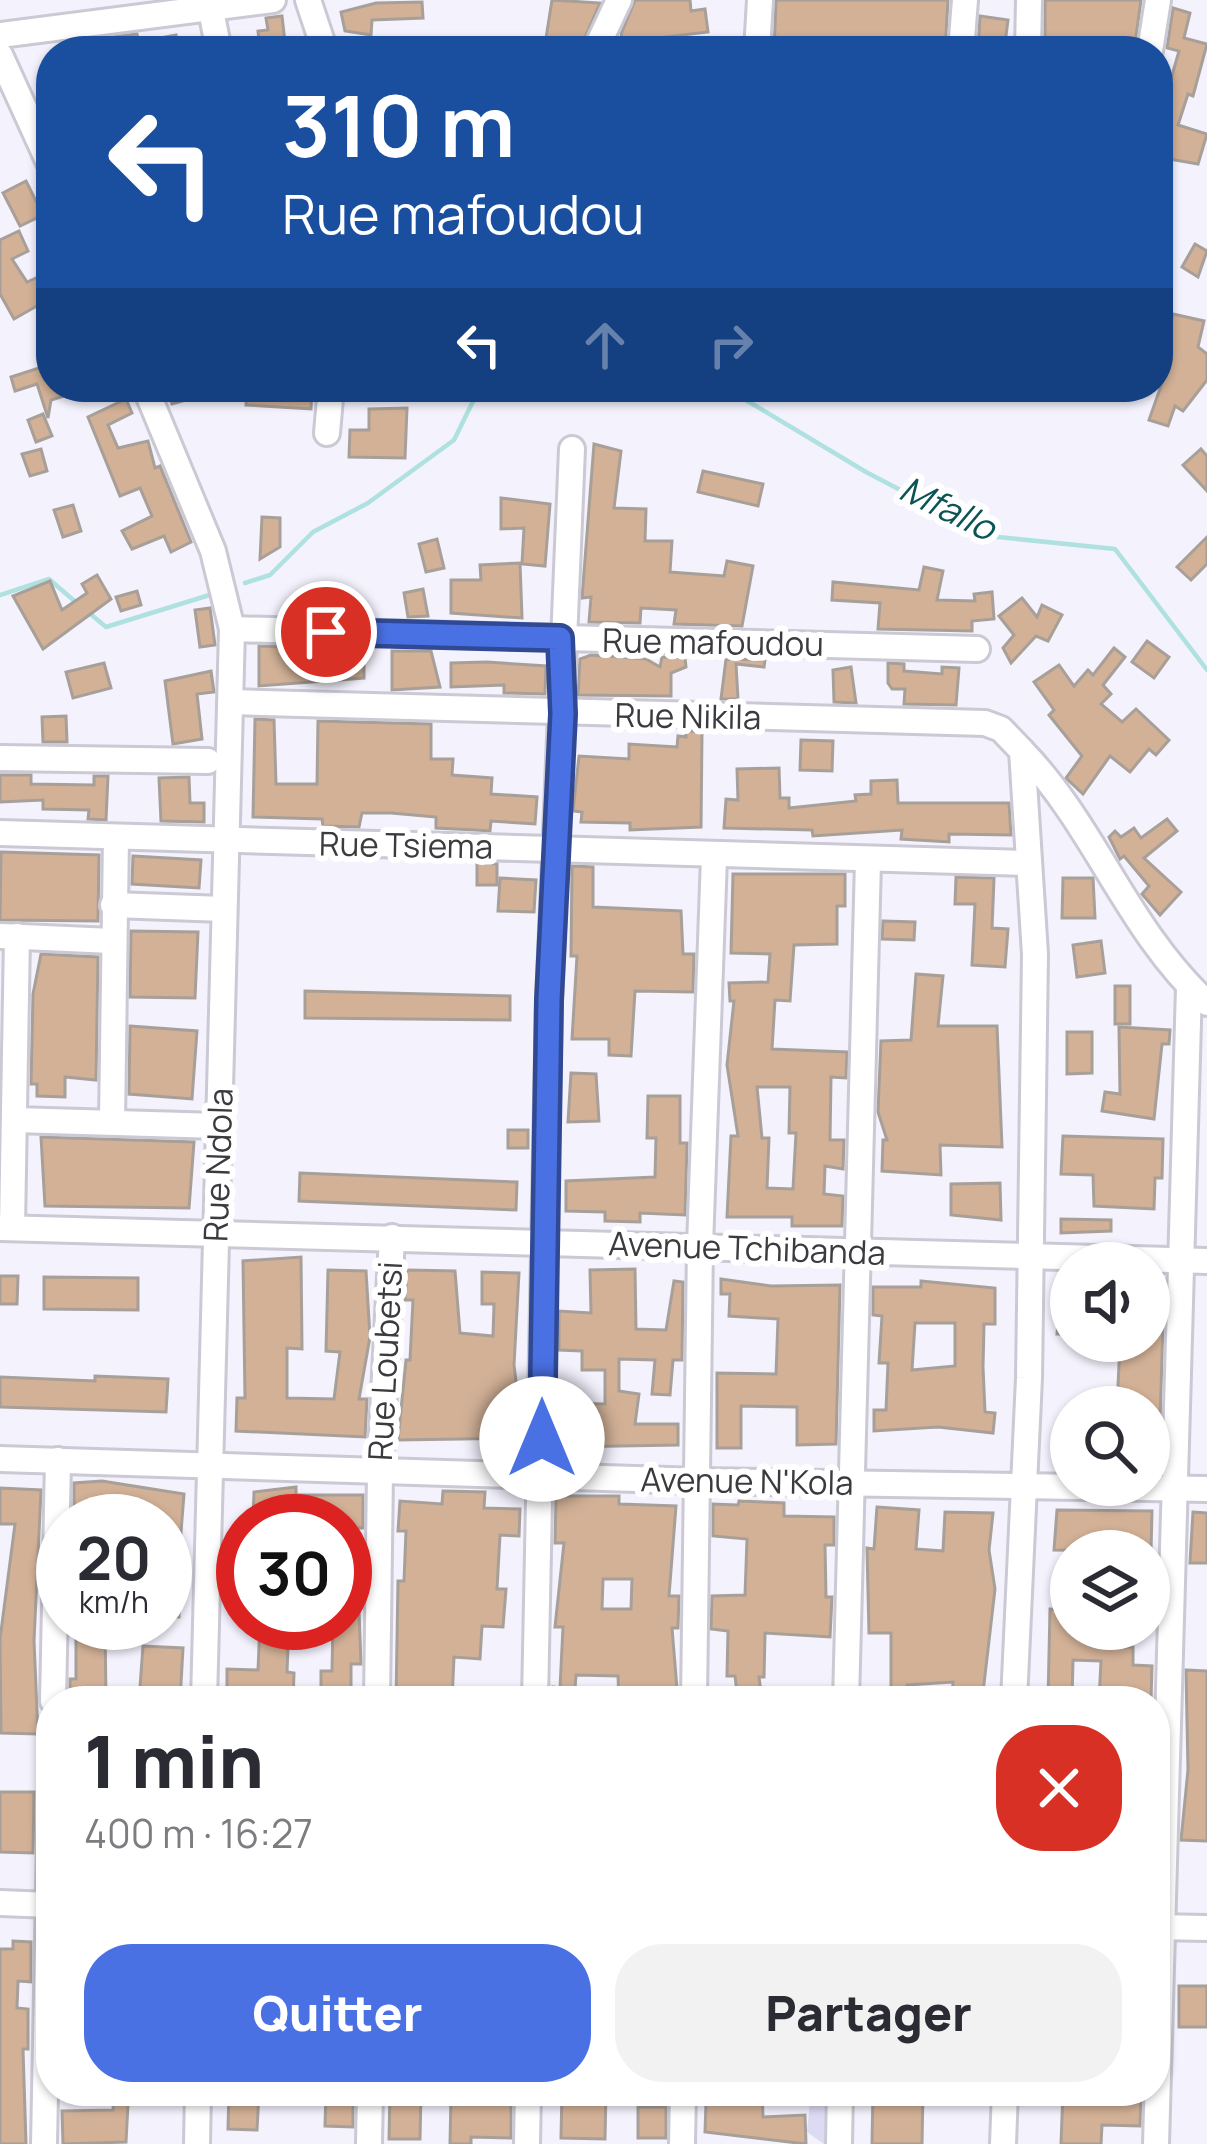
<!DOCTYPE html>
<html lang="fr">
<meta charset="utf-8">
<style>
:root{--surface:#fff;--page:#f2f2f3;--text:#2b2b33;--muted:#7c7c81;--accent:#4a71e4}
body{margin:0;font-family:Manrope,sans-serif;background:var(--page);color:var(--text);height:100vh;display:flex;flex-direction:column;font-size:45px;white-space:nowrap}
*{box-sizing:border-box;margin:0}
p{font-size:39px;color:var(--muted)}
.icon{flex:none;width:66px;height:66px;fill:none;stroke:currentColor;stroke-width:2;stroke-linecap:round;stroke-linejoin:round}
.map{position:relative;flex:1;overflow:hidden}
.sheet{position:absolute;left:36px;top:1686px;width:1134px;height:420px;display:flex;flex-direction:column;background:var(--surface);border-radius:48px;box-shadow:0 3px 9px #0004}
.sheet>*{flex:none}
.guide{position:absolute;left:36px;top:36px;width:1137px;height:366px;border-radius:48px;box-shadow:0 3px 9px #0004;background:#1a4fa0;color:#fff;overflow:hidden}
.fabs{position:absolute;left:1050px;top:1242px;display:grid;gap:24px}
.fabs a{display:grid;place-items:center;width:120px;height:120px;border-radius:50%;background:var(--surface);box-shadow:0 3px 9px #0004;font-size:60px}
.speed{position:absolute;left:36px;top:1494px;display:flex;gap:24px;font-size:60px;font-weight:700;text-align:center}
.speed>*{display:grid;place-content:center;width:156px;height:156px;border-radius:50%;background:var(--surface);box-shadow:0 3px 9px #0004;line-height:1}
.speed small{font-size:30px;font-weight:400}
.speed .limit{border:18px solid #d22;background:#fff;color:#111}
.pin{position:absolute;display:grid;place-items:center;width:102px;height:102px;color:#fff;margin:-51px;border:6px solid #fff;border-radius:50%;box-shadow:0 3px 12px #0007}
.me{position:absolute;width:132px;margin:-66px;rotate:0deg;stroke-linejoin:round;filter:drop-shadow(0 0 9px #0008)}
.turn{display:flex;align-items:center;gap:42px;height:252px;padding:0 48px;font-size:54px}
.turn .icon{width:156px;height:156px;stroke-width:2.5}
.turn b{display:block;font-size:84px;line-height:102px}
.lanes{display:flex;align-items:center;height:114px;padding:0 48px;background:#0003;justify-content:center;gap:60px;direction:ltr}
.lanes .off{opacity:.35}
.round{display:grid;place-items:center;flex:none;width:126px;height:126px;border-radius:48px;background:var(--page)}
.summary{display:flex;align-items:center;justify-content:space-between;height:204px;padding:0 48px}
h1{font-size:72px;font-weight:800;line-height:90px}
.action{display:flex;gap:24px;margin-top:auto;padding:24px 48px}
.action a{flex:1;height:138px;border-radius:48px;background:var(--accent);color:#fff;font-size:48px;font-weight:800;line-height:138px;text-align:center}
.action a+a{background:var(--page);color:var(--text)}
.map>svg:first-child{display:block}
</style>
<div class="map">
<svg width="1207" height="2144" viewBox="0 0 1207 2144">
<rect width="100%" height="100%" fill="#f3f2fd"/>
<path fill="#dcdbf3" d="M811,2091H837L824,2144L807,2132Z"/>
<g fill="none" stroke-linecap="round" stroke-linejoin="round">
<g stroke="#aee1e0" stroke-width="4.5">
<path d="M724,387L866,472L988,536L1115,549L1207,670"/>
<path d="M245,583L270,575L313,532L368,503L454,440L480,387"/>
<path d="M0,595L49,579L79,605"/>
<path d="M88,612L106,627L216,593"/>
</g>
</g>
<g fill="#d2b197" stroke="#a89f98" stroke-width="3" fill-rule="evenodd">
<path d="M552,0L600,3L579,51H544Z"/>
<path d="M635,0H690L691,11L705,9L708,32L649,39L651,51H628L621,34Z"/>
<path d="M776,0H948L945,51H774Z"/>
<path d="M1045,0H1141L1134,51H1094L1095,46L1064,39L1066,51H1045Z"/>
<path d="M422,2L423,18L372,20L371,35L345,31L341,12L376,3Z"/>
<path d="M1173,8L1190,13L1184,38L1207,44L1193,96L1188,94L1178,125L1207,134L1198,164L1158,157V82L1169,86L1179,51L1167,48Z"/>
<path d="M282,16L286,51H260L258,31L268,30L266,18Z"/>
<path d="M980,16L1008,20L1004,51H978Z"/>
<path d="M137,34L139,42L176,35L179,51H91L89,40Z"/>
<path d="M26,181L43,215L20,226L3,193Z"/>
<path d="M19,231L28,251L12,259L27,282L51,271V298L14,319L0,294V240Z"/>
<path d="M1195,244L1207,251L1198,277L1182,267Z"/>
<path d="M1173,314L1204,321L1198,347L1207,354V380L1183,411L1175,406L1168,426L1149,420L1168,366L1165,346Z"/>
<path d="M51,364V387L84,390L51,400L48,418L37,384L15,391L11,377Z"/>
<path d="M167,387H218V391L172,404Z"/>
<path d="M247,387L312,389L311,409L246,405Z"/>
<path d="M126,399L132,413L108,425L118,448L148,441L155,468L160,466L191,542L171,552L164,536L132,549L122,531L152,516L140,488L120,496L88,417Z"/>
<path d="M407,408L405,458L349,457L350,430H369V409Z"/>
<path d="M43,414L52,436L36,442L28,420Z"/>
<path d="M594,444L621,451L614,508L646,509L645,541H672L670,572L724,576L727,561L753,566L742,626L674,624L676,610L641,608L640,623L589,622L591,597L582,598Z"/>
<path d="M41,449L47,471L30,476L22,454Z"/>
<path d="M1201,449L1207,456V491L1183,465Z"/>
<path d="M703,471L763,484L758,506L698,492Z"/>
<path d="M501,498L550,504L545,566L522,564L524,528L501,529Z"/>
<path d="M73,505L81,531L63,537L54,510Z"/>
<path d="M262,517L280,518V547L260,559Z"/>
<path d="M1207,537V564L1191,580L1177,567Z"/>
<path d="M437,539L444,568L426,572L419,544Z"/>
<path d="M520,563L522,618L451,613V580H481L480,565Z"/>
<path d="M924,567L943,571L937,600L975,601L974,594L992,592L994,619L972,621V631L878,629L880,603L832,600L833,582L919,590Z"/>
<path d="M97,575L111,599L43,649L13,596L50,581L62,610L87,593L82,584Z"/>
<path d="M423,589L428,616L408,617L404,593Z"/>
<path d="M137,591L141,605L121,611L116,597Z"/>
<path d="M1022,598L1037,617L1042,605L1062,615L1048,641L1036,636L1011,663L1003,648L1014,635L999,616Z"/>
<path d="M210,608L215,645L200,647L195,610Z"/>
<path d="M1147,641L1169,657L1154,678L1132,662Z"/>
<path d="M259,646L282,647V655L364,651V678L259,686Z"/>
<path d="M1114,648L1125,657L1103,685L1111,694L1101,704L1122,722L1136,709L1169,740L1156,755L1149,749L1130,772L1110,756L1083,794L1066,778L1082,756L1049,715L1054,710L1034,682L1059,665L1074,686L1088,670L1093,675Z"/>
<path d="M392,651H431L440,687L392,690Z"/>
<path d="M591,655L646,659L660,667L662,657L685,658L686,667L671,673V696L578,695L580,659Z"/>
<path d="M726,659L765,660L764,667L736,664L738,699H721Z"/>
<path d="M487,662L546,666L545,694L504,693V685L451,687V663Z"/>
<path d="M104,663L111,688L73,698L66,672Z"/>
<path d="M888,663L904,664V671L942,674V667L959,668L956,705L904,704L905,689H892L888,683Z"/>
<path d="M851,667L856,703L834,702L833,670Z"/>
<path d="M211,671L214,692L197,694L202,739L173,744L165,681Z"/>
<path d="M66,716L67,742H43L42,717Z"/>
<path d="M255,719L274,720L276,784H317L318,721L431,724V759H453L452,775L492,778L491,794L537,797L535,824L491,821L490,831L475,830L436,828V817L391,813H362L359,827L323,826L322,819L253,817Z"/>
<path d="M686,731L702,732L701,827L630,830V823L581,822L582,812L573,811L579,756L629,759V744L677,747L678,736L686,737Z"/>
<path d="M801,740L833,741L832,771L800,770Z"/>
<path d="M779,768L780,798H789V808L856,801L855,795L871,794V781L897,780L898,803H1009L1011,835L949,834V842L901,839L902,830L813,836L812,830L724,828L726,799L738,800L737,769Z"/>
<path d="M0,775H31V784L94,785V776H108L106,820L88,819L89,810L43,809V800L0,802Z"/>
<path d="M189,777L190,803H204V822L161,821L159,778Z"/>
<path d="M1167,819L1177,831L1144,858L1181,892L1160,915L1142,894L1149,886L1124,856L1120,859L1109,837L1115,831L1121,837L1134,828L1141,838Z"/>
<path d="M1,852L99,855L98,921L0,920Z"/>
<path d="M133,856L201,860L199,888L132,884Z"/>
<path d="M477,863L497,864V885H477Z"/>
<path d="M572,866L593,867V907L681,911L683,954H694L693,992L635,991L631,1056L609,1055V1039H572L577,956H571Z"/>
<path d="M733,874H845V906H837V944L794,945L790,1001L775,1000L772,1049L847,1052L846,1078L831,1077L830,1140H844L843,1169L825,1166L824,1194L843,1196L842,1226H792V1217H727L731,1136H738L727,1065L734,1001H730L729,983L768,982L770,954L731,953ZM757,1087H790L789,1133H796L793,1189L767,1188L769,1138H762Z"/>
<path d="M956,877L994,878L992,928L1008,929L1005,967L972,965L975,904H955Z"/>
<path d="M500,878L536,880L534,912L498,911Z"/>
<path d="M1063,878H1093L1095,918H1062Z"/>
<path d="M883,921L915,922L914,940L882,939Z"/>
<path d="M131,931L198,932L195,998L130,997Z"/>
<path d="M1101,941L1105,973L1077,977L1073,945Z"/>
<path d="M41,954L98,957L96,1080L65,1077V1097L37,1096V1084H31L33,994Z"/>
<path d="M916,974L943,976L938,1026H997L1002,1147L940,1145L941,1175L882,1171L883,1140H887L878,1112L881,1041L911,1040Z"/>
<rect x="1115" y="986" width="15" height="38"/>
<path d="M305,991L510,996V1020L305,1018Z"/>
<path d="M130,1026L197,1031L192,1099L129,1094Z"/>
<path d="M1119,1027L1170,1030L1169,1044H1162L1154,1119L1102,1111L1105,1092L1120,1094Z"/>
<path d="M1067,1032H1092V1073L1067,1074Z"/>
<path d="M571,1073L596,1074L599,1121L568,1122Z"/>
<path d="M648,1096H680V1143H687L685,1215L640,1213V1222L605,1221V1212L566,1211V1181L655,1177L656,1138H647Z"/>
<rect x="508" y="1130" width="20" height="18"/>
<path d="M1063,1136L1163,1139L1162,1178H1155L1154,1209L1094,1206L1093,1175L1061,1174Z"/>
<path d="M41,1137L194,1142L189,1208L45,1206Z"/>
<path d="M300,1173L517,1182L516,1210L299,1201Z"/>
<path d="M1000,1183L1001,1220L951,1215V1184Z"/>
<path d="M1061,1219L1111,1220V1231L1061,1233Z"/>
<path d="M301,1257L302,1349L287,1348V1398L334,1399L340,1352L326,1351L328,1270L366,1271L370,1337L359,1399H367L365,1437L236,1431L237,1398H245L243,1261Z"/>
<path d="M635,1269L636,1329L666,1330L674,1281L683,1282L682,1360H673L670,1395L652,1394L655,1360L619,1359V1391L639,1394L635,1424H678V1445L562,1447L563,1403L605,1404V1370H582V1351L559,1350V1311L591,1313L590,1270Z"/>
<path d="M407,1270L455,1271L460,1333L493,1336L494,1304H482V1272L519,1273L514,1365L523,1438L398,1440L406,1360H410L413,1300H405Z"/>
<path d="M0,1276H18L17,1304H0Z"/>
<path d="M44,1277L138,1278V1310L44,1309Z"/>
<path d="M721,1279L771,1286L840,1285L836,1444L797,1445V1407L741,1406V1448H717V1373L776,1374L778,1319L729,1316L730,1294H721Z"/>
<path d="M921,1281L995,1288V1324H984L983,1367L985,1412L995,1413L993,1433L938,1427L874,1431V1410H886L888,1363H879L882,1316L873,1315V1287H921ZM915,1323H955V1366L912,1370Z"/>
<path d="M1061,1288L1071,1289V1334H1057Z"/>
<path d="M1149,1292H1164L1159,1455H1149V1407H1117L1120,1343L1149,1344Z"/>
<path d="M95,1376L168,1379L166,1412L0,1407V1377L95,1381Z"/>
<path d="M102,1481L184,1494L177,1583H165V1521H99L100,1506L74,1505V1483Z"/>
<path d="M296,1487V1495H363V1528H345V1521H253L254,1492Z"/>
<path d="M0,1488L41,1490L34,1641L38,1734L1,1733L0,1639L15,1524H0Z"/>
<path d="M443,1491L485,1492L484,1508L520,1509L519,1536L500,1535L497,1589H506L503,1627L482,1626L480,1659L454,1657L452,1701H396L398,1581H404L406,1531H398L400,1501L442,1504Z"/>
<path d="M556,1496H619V1504L676,1506L669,1596H679L678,1628H672L678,1701H619L618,1676L576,1675L575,1689L594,1690L593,1701H552L553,1687L560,1688L563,1627H555L564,1543H555ZM603,1579H632L631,1609H602Z"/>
<path d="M739,1501L784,1503V1516L834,1517V1545H825L826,1597H832L830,1637L765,1633L764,1677H759L762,1701H738L735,1676H727L728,1631L711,1629L712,1596L745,1595L747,1539L713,1536V1504L738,1505Z"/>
<path d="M877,1507L919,1510L916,1549L943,1551L945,1512L993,1513L989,1550L995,1589L982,1701H952L953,1682L907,1685V1701H862L863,1688H891V1633H869L867,1548L874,1549Z"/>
<path d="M1057,1510L1152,1511L1151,1551L1054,1550Z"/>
<path d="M1193,1512L1207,1513V1563H1190Z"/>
<path d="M345,1529H356L361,1664H351V1701H321V1671H332L333,1623H345Z"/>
<rect x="165" y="1589" width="14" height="28"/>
<path d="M1050,1609L1071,1610V1629H1111V1647H1133V1665L1152,1666L1151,1701H1099L1101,1661L1073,1660L1072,1701H1048Z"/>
<path d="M76,1623H105L106,1701H70V1679H76Z"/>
<path d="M260,1623H289L287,1672L294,1673L293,1701H227V1669L258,1670Z"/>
<path d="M143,1646L183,1648L180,1701H139Z"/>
<path d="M1186,1670L1207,1671V1841L1181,1840L1188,1770Z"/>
<path d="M0,1792H34L33,1853L0,1852Z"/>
<path d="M13,1941L31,1942V1982L18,1981L17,2008L28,2009V2049H23L26,2144H0V1949H13Z"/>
<rect x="1179" y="1986" width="28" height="41"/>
<path d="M114,2091H167V2104H128L126,2142L63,2144L62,2111L113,2110Z"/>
<path d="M326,2091L353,2092V2127L325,2126Z"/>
<path d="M390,2091H421L420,2139H389Z"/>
<path d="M562,2091H606L605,2139L561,2138Z"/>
<path d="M722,2091H762L763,2117L805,2115L806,2144L705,2132L706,2103L721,2104Z"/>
<path d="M873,2091H923L922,2144H872Z"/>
<path d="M1063,2091H1141L1140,2126L1102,2125L1101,2144H1061Z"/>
<path d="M229,2092L259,2093L257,2130L228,2129Z"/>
<path d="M451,2096L511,2098V2138L471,2137V2144H450Z"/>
<rect x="638" y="2107" width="28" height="31"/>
</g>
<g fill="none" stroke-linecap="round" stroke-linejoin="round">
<defs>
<g id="minor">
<path d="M209,0L219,51"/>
<path d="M308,0L325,51"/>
<path d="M0,35L273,0"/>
<path d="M595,51L619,0"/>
<path d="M757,51L760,0"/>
<path d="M961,51L965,0"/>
<path d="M1028,51L1029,0"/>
<path d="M1150,51L1158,0"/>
<path d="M0,55L51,167"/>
<path d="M145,387L213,551L232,629L204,1701"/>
<path d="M327,433L331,387"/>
<path d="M232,629L977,649"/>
<path d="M231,702L985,723L1001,729L1022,751L1035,954L1029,1378L1014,1701"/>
<path d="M1022,751C1095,826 1128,931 1207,1003"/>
<path d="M0,758L208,761"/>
<path d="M0,833L1029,863"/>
<path d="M113,905L224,909"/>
<path d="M0,936L112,941"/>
<path d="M14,1120L219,1126"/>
<path d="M112,1122L116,837"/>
<path d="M0,1228L1207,1261"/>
<path d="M12,1228L17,936"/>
<path d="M0,1459L700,1481L1207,1489"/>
<path d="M53,1701L58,1460"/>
<path d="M377,1701L380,1472L392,1237"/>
<path d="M535,1701L549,1001L572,449"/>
<path d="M694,1701L700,1246L714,857"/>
<path d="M846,1701L868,861"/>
<path d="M0,1903L51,1905"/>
<path d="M1155,1927L1207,1928"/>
<path d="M44,2144L51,1787"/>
<path d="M197,2144L198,2091"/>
<path d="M369,2144L370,2091"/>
<path d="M527,2144L528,2091"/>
<path d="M682,2144L683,2091"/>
<path d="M839,2144L840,2091"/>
<path d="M1003,2144L1005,2091"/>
<path d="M1156,2144L1189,987"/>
</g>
</defs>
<use href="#minor" stroke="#cac9d4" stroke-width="30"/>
<use href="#minor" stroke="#fff" stroke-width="24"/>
</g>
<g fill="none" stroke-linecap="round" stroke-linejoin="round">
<defs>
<path id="route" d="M326,632L560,638L563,714L549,1000L542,1439"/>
</defs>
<use href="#route" stroke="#304994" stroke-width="30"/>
<use href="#route" stroke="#4a71e4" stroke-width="21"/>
</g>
<g text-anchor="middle" stroke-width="12" stroke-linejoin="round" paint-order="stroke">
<g font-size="33" fill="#3b3b3f" stroke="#fff">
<text transform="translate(713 642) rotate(1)" y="12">Rue mafoudou</text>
<text transform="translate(688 716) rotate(1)" y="12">Rue Nikila</text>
<text transform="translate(406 845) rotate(1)" y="12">Rue Tsiema</text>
<text transform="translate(218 1165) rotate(-88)" y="12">Rue Ndola</text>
<text transform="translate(747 1248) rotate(2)" y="12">Avenue Tchibanda</text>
<text transform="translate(385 1361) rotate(-87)" y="12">Rue Loubetsi</text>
<text transform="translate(747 1481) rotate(1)" y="12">Avenue N'Kola</text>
</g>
<g font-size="36" font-style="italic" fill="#0b5455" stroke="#fff">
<text transform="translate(948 508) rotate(26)" y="13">Mfallo</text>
</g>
</g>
</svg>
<div class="fabs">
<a><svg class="icon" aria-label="sound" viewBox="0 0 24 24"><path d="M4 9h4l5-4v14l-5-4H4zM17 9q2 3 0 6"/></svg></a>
<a><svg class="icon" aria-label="search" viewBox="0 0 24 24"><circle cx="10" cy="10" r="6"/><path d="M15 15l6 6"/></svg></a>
<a><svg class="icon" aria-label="layers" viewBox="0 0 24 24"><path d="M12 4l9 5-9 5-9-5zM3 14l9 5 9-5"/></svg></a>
</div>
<div class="speed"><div>20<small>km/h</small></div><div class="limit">30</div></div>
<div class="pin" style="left:326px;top:632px;background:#d93025"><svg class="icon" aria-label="arrive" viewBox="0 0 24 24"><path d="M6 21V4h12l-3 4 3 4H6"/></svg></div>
<svg class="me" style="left:542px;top:1439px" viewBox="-20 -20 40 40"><circle r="19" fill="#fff"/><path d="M0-13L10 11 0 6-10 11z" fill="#4a71e4"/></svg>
<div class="guide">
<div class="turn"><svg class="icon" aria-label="left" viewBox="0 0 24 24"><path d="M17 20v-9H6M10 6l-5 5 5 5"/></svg><div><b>310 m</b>Rue mafoudou</div></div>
<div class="lanes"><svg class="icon" aria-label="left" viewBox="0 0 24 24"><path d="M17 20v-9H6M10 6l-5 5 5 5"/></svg><svg class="icon off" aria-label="ahead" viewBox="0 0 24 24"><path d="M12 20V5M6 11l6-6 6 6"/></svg><svg class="icon off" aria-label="right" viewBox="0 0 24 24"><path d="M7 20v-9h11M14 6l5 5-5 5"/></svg></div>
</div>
<section class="sheet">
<div class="summary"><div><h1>1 min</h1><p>400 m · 16:27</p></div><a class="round" style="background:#d93025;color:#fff"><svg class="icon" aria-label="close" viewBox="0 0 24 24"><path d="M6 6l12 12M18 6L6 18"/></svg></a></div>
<div class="action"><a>Quitter</a><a>Partager</a></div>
</section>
</div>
